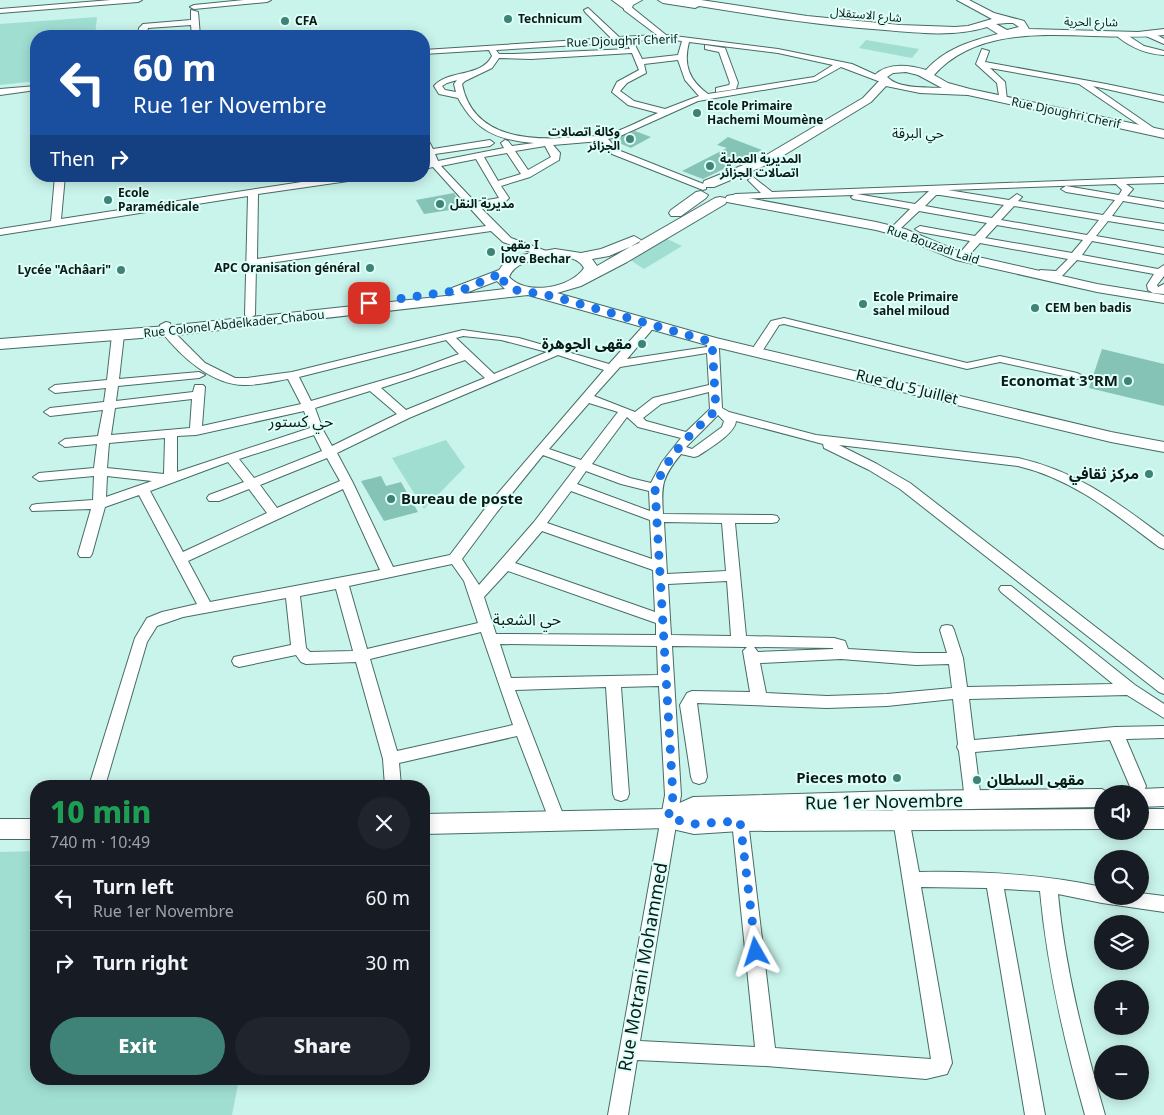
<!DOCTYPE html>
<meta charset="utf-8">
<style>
:root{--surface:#171b24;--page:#20242c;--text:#f1f3f6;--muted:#9ea1a6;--line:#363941;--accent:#3f8378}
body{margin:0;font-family:"Noto Sans","Noto Sans Arabic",sans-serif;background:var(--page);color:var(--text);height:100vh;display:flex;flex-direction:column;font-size:19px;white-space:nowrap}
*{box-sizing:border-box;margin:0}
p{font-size:16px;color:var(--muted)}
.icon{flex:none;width:28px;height:28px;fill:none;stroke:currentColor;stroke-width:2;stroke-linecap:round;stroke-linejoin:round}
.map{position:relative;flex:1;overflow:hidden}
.side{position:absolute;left:30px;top:780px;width:400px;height:305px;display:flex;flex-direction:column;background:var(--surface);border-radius:20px;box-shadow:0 2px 12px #0003}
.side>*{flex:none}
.hud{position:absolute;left:30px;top:30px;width:400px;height:152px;border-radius:20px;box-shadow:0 2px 12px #0003;background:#1a4fa0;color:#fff;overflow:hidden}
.buttons{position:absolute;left:1094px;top:785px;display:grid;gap:10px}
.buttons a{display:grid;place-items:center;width:55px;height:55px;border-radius:50%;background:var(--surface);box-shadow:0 2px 12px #0003;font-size:25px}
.pin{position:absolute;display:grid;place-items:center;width:42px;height:42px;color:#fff;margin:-21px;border-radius:10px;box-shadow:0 2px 8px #0006}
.me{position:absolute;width:55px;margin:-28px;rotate:354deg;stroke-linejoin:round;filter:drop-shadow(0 0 4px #0008)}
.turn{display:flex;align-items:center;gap:18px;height:105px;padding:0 20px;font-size:22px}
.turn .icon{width:65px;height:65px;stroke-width:2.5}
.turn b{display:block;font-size:35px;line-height:42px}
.then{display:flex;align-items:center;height:48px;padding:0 20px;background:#0003;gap:10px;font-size:19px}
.round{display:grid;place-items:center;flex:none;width:52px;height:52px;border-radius:26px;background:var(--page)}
.headline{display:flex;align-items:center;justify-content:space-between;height:85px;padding:0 20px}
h1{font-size:30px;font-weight:800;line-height:38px;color:#1e9e55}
.action{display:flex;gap:10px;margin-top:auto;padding:10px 20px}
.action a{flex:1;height:58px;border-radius:30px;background:var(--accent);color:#fff;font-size:20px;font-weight:800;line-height:58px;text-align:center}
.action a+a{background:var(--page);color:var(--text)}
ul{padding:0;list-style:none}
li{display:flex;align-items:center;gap:15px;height:65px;padding:0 20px;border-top:1px solid var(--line)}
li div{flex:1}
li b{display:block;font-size:19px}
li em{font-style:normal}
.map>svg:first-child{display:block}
</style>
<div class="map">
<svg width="1164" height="1115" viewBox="0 0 1164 1115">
<rect width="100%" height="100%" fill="#c9f4eb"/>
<g fill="#a0ded2">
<path d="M97,17L95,36H36V81L0,85V24Z"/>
<path d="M866,40L919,49L912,58L859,48Z"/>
<path d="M661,236L682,246L644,269L626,257Z"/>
<path d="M446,440L465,467L424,509L392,458Z"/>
<path d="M36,851V1079H239L232,1115H0V852Z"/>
</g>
<g fill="#85c3b7">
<path d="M635,131L651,137L631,148L612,140Z"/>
<path d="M728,137L762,150L703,179L682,171L727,148L717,145Z"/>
<path d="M454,193L463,208L424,214L416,200Z"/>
<path d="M1102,349L1164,364V406L1089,388Z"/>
<path d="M381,476L386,486L401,482L418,512L384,521L361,481Z"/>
</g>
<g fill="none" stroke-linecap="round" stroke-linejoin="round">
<defs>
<g id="minor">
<path d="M111,0H142L138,2L0,13V9Z"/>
<path d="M244,0H271L267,2L194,9L190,7L194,5Z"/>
<path d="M624,6H630L666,35L778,49L852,64L885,79L878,81L841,67L816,81L698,101L618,137L608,139L618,150L706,185V189L703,190L612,154L600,141L553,145L560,153L559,160L530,177L501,186L509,198L505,202L480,207L511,238L549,252V256H541L503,242L491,231L256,265L255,315L250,318L245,315L248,196L0,235V229L51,221L55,176H65L61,219L341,176H366L362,179L258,194L257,259L486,226L433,167L424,169V163L430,162L424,149V137L427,138L433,149L490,140L494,143L490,146L435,154L438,161L504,148L501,143L505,140L508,141L512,146L534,143C497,140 476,131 458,98L439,94L434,86C449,69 481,78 492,56L489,50L424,54V50L611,38L585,12L584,10L588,8L619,37L657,35L624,10ZM664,39L682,41L678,55L642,59L633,41ZM626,42L630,49L514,54H499L496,50ZM689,42L778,53L833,65L814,77L708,94C689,80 683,65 689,42ZM632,53L639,70L617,82L612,92L628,105L658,113C643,119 628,128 612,133C601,137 589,136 578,137C533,141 473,140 462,84L465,81L492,68L499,58L531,59ZM678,60L685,80L699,96L665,109L634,101L620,91L627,83L646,73L644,64ZM457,80L454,84L456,92L445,90L442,86L447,83ZM545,146L551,157L528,170L515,151ZM507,153L521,174L498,181L484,157ZM476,159L499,198L475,202L441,166Z"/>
<path d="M191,10L198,12L200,36H192L191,25L148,28L146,36H138L139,28L143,24L191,20Z"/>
<path d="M1146,32H1152L1164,39V44L1146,36Z"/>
<path d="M1118,33H1124L1144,46L1164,51V55C1146,54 1132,48 1118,37Z"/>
<path d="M705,45L725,48L738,83L736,89L716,92V88L729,85L730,83L719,52L705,49Z"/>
<path d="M982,49L989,51L985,62L1106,84L1164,96V102L1093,86L1158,131L1151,133L1079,84L990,68L1005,82L1007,100L1000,102L997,83L976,64Z"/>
<path d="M36,86V90L0,95V89Z"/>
<path d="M753,177L772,192L1164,177V183L1126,184L1133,189L1127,196L1164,202V208L1123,201L1112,216L1164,224V230L1108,221L1096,236L1164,248V254L1092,241L1082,255L1158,269L1164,265V276L1157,285L1158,287L1164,284V294L1153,293L1148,290L1147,285L1154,274L1077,260L1062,276L1040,274L1039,272L1040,270L1056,271L1068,259L980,243L969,255L965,256L960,253L970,241L920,232L915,229L920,226L975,236L987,223L919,211L901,228L898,229L893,226L910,209L853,199L851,197L854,195L732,199L730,197L735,194L761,193L748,180ZM1116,184L1122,190L1119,195L1066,186L1061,189L1066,192L1115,200L1103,215L1018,201L1022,197L1017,194L1009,200L948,190ZM929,191L915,204L857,194ZM936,195H940L1004,205L992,218L925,206ZM1014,206L1099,220L1087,235L1001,220ZM997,225L1083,240L1072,253L985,238Z"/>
<path d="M784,318L967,363L1000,356L1077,373L1083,376L1077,379L1000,362L967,369L784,324L779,325L761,353H753L751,351L771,321Z"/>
<path d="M166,322L170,323L172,330L205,363L235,378H247L292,372L463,330L519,338L609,364L646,323L650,322L656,325L627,359L707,347L708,340H716L719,349L722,408L729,412L816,435L1018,458C1079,472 1115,501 1164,537V549L1159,547C1115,514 1073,479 1018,466L839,445L877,464L910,483L1164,680V694L1159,692L900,489L869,470L824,448L823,444L736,421C735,434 708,449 698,456L694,457L681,454C662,477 661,485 663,514L772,515L777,516L779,519L777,522L772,523H735L746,636L834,638L845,641L848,649L916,653H947L940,630L942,626L947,625L952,626L954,630L963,658L967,687L1113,684L1001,592L999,589L1001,586H1011L1135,685L1164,704V718L1127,695L969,699L974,740L1115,727L1164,726V738L1126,739L1146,786L1144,791L1138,793L1132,791L1110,740L975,752L981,800L979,805L973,807L967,805L965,800L959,751L957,747L958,744L953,699L887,706L827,708L697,703L707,777L705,782L699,784L693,782L691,777L680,705L687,693L692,691L750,692L743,651L747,647L672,646L681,795L640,1041L755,1047L732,821L734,816L740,814L746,816L748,821L775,1048L931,1059L892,813L894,808L900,806L906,808L908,813L919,872C982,871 1041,874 1102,887V896H1140V893L1164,896V912L1102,903L1058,894C1065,969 1084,1042 1105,1115H1085C1064,1041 1047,967 1040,891L1004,889L1045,1115H1025L987,888L921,887L952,1063L947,1074L926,1079L766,1066L637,1060L628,1115H608L665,795L659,686L621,687L629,794L627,799L621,801L615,799L613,794L606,687L515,690L566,822L564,827L558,829L552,827L550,822L517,736L399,763L401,786H385L383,759L356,662L306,664L301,662L296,655L239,667L234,665L232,661L234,657L291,645L286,598L183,617L157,626L147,642L105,786H89L135,638L147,618L162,612L197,604L139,495L105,507L92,554L90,557H80L78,554L91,509L32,511L30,508L32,505L37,504L93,500L94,476L39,481L33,477L39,473L94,468L97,444L65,447L59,443L65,439L98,436L103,410L50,416L44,412L50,408L104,402L106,388L55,393L49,389L55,385L107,380L112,335L118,332L124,335L119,379L199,372L205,375L199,378L118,386L116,401L193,392L195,385H203L205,387L202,426L301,404L288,379C275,381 260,385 246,385C213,386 180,356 161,331L160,325ZM463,336L501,340L547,352L494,374L456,338ZM446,340L459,354L411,372L311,401L299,377ZM707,353L709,385L653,398L635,412L594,396L620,367ZM558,355L604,370L487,506L450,555L393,567L353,483L337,453L409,418ZM465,360L485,378L406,410L381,388ZM370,391L397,414L332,446L323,430L315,408ZM709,392L710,409L686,432L646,421L643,418L661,404ZM192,399L190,428L111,435L115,408ZM589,403L618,412L581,460L549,449ZM304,411L310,428L177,472V436L196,435ZM718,415L724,421L722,427L692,449L686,447ZM627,417L638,427L681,438L662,462L651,483L630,478L592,464ZM314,435L322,451L254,478L239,459ZM165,438L164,474L107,468L109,443ZM543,455L576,467L534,522L479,585L462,559L497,512ZM327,458L340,481L277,508L260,485ZM228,462L244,482L209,495L207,498L209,501H219L249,489L267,513L183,552L150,491ZM586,471L621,484L649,491L650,511L577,484ZM107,476L152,481L106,497ZM343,489L380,570L210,602L188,561ZM571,491L650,520L652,559L547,523ZM664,522L722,523L726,571L667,574ZM542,531L653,570L655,612L515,563ZM452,564L464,581L478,623L367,649L349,586ZM508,571L656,623V635L496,634L484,597ZM727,581L731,636L671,635L668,584ZM336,589L353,651L310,652L306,648L300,596ZM481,632L513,725L397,751L370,659ZM500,644L657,646L658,675L511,678ZM754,647L833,648V649L758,652ZM841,659L916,665L949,664L952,688L887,694L827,696L766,693L760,663Z"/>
</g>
<g id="major">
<path d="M612,0H642L633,5L631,10L627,11Z"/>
<path d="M658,0H701L807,16L900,25L955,27L968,26L992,19L957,0H969L994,13L1024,21L1029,29L1138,32L1164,29V35C1090,44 990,13 934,75L948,83L970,89L1164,130V138L968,95L920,93L886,86L871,102L771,163L714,187H704L703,184L704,181L763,157L863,98L879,81L874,76C887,62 909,65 926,70C945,49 970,41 998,34L987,27C954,37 919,33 885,30C823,26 761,16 699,6L695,8L663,3ZM1007,23H1013L1019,27L1007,30L996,24ZM906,72L918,75L942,88C925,87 899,89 887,77L893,73Z"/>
<path d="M701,191L708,195L706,198L681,216H671L669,213L671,210L696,192Z"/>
<path d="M732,195L876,222L905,229L965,254L1097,284L1164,295V303L1097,292L956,260L895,235L876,230L727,202L725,199L727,196Z"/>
<path d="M720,197L725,198L727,201L725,204L627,262L581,286L557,293L716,338L1111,432L1164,442V452L1111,442L707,345L528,295L167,336L0,349V339L167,326L455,295L450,291L452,288L499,270L505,262L522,255L555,249L581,253L601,249L634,236L641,240L639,243L609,256L592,259L597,266L715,198ZM555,257C566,257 578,257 584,268C571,288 526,296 509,277C516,260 539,259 555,257ZM497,281L505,289L463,294Z"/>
<path d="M1164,788V806L1140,807V794H1131L1140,789Z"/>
<path d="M1102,789L1111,794H1102V807L844,811L1102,809V829L740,831L694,834L668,828L424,834V814L666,809L693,797L897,791Z"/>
<rect x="1140" y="809" width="24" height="20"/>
<rect x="0" y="819" width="36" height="20"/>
</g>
</defs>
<use href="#minor" stroke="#466c65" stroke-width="2"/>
<use href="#major" stroke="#466c65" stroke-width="2"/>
<use href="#minor" fill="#fff" fill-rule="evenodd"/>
<use href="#major" fill="#fff" fill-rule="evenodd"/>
</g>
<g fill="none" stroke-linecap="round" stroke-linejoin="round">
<path stroke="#1a73e8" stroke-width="9" stroke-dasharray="0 16.2" d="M369,303L462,290L502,273L504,282L516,290L552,296L712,342L716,410C691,434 668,454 655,488L673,796L668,818L694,824L740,821L756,952"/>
</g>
<g fill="#3f8378" stroke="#ddfff8" stroke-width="2">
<circle cx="508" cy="19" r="5"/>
<circle cx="285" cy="21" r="5"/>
<circle cx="697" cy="113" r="5"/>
<circle cx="630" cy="139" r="5"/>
<circle cx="710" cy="166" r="5"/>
<circle cx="108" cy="200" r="5"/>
<circle cx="440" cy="204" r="5"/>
<circle cx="491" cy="252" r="5"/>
<circle cx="370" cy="268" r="5"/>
<circle cx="121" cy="270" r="5"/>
<circle cx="863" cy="304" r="5"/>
<circle cx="1035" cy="308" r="5"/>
<circle cx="642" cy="344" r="5"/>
<circle cx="1128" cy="381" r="5"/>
<circle cx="1149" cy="474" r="5"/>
<circle cx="391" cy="499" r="5"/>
<circle cx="897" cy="778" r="5"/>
<circle cx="977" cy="780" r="5"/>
</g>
<g text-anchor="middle" stroke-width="4" stroke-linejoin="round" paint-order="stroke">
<g font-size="12" fill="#0a1a17" stroke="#ddfff8">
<text transform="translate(866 15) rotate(5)" y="4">شارع الاستقلال</text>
<text transform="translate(1091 22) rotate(1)" y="4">شارع الحرية</text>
<text transform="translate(622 41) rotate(-2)" y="4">Rue Djoughri Cherif</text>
<text transform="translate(1066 113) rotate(12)" y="4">Rue Djoughri Cherif</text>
<text transform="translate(933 245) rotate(19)" y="4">Rue Bouzadi Laid</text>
<text transform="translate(234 324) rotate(-6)" y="4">Rue Colonel Abdelkader Chabou</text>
</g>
<g font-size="12" font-weight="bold" fill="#0a1a17" stroke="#ddfff8" text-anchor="start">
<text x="518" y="23">Technicum</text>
<text x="295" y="25">CFA</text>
<text x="707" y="110">Ecole Primaire<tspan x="707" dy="14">Hachemi Moumène</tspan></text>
<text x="620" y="136" text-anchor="end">وكالة اتصالات<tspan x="620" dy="14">الجزائر</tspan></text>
<text x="720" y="163">المديرية العملية<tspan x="720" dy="14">اتصالات الجزائر</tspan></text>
<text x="118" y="197">Ecole<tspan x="118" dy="14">Paramédicale</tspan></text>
<text x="450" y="208">مديرية النقل</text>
<text x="501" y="249">مقهى I<tspan x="501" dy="14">love Bechar</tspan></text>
<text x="360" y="272" text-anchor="end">APC Oranisation général</text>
<text x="111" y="274" text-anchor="end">Lycée "Achâari"</text>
<text x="873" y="301">Ecole Primaire<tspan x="873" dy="14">sahel miloud</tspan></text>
<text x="1045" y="312">CEM ben badis</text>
</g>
<g font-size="14" fill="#0a1a17" stroke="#ddfff8">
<text x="918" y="138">حي البرقة</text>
</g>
<g font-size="15" font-weight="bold" fill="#0a1a17" stroke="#ddfff8" text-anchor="end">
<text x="632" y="349">مقهى الجوهرة</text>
<text x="1118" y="386">Economat 3°RM</text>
<text x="1139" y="479">مركز ثقافي</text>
<text x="401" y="504" text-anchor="start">Bureau de poste</text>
<text x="887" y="783">Pieces moto</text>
<text x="987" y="785" text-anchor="start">مقهى السلطان</text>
</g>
<g font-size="15" fill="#0a1a17" stroke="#ddfff8">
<text transform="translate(907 387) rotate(14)" y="5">Rue du 5 Juillet</text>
</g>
<g font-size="16" fill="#0a1a17" stroke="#ddfff8">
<text x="301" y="427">حي كستور</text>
<text x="527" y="625">حي الشعبة</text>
</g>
<g font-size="18" fill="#0a1a17" stroke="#ddfff8">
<text transform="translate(884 802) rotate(-1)" y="6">Rue 1er Novembre</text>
<text transform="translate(643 967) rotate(-80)" y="6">Rue Motrani Mohammed</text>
</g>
</g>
</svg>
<div class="buttons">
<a><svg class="icon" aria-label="sound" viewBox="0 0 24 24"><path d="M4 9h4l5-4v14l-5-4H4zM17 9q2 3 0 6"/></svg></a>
<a><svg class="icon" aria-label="search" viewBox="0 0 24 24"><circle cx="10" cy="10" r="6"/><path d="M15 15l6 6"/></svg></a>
<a><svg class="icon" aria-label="layers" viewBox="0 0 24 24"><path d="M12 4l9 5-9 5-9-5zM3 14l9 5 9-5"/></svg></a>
<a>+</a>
<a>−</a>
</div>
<div class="pin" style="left:369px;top:303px;background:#d93025"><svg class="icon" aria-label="arrive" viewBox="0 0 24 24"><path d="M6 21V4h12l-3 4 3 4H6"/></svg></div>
<svg class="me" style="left:756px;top:952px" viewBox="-20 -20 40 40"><path d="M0-17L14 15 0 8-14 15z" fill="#1a73e8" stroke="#fff" stroke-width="4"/></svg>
<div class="hud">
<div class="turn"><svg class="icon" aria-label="left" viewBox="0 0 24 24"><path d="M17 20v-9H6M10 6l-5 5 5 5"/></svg><div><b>60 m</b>Rue 1er Novembre</div></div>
<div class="then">Then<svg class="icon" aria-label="right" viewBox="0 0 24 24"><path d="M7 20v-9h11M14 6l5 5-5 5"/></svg></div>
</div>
<section class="side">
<div class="headline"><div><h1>10 min</h1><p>740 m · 10:49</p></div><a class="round"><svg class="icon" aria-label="close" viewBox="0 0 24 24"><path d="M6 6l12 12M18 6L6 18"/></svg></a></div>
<ul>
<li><svg class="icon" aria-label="left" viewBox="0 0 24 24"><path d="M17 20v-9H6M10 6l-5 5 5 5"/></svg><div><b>Turn left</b><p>Rue 1er Novembre</p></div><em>60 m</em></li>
<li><svg class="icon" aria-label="right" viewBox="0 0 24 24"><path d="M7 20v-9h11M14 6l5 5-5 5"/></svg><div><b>Turn right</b></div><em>30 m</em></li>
</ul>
<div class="action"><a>Exit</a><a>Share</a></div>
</section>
</div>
